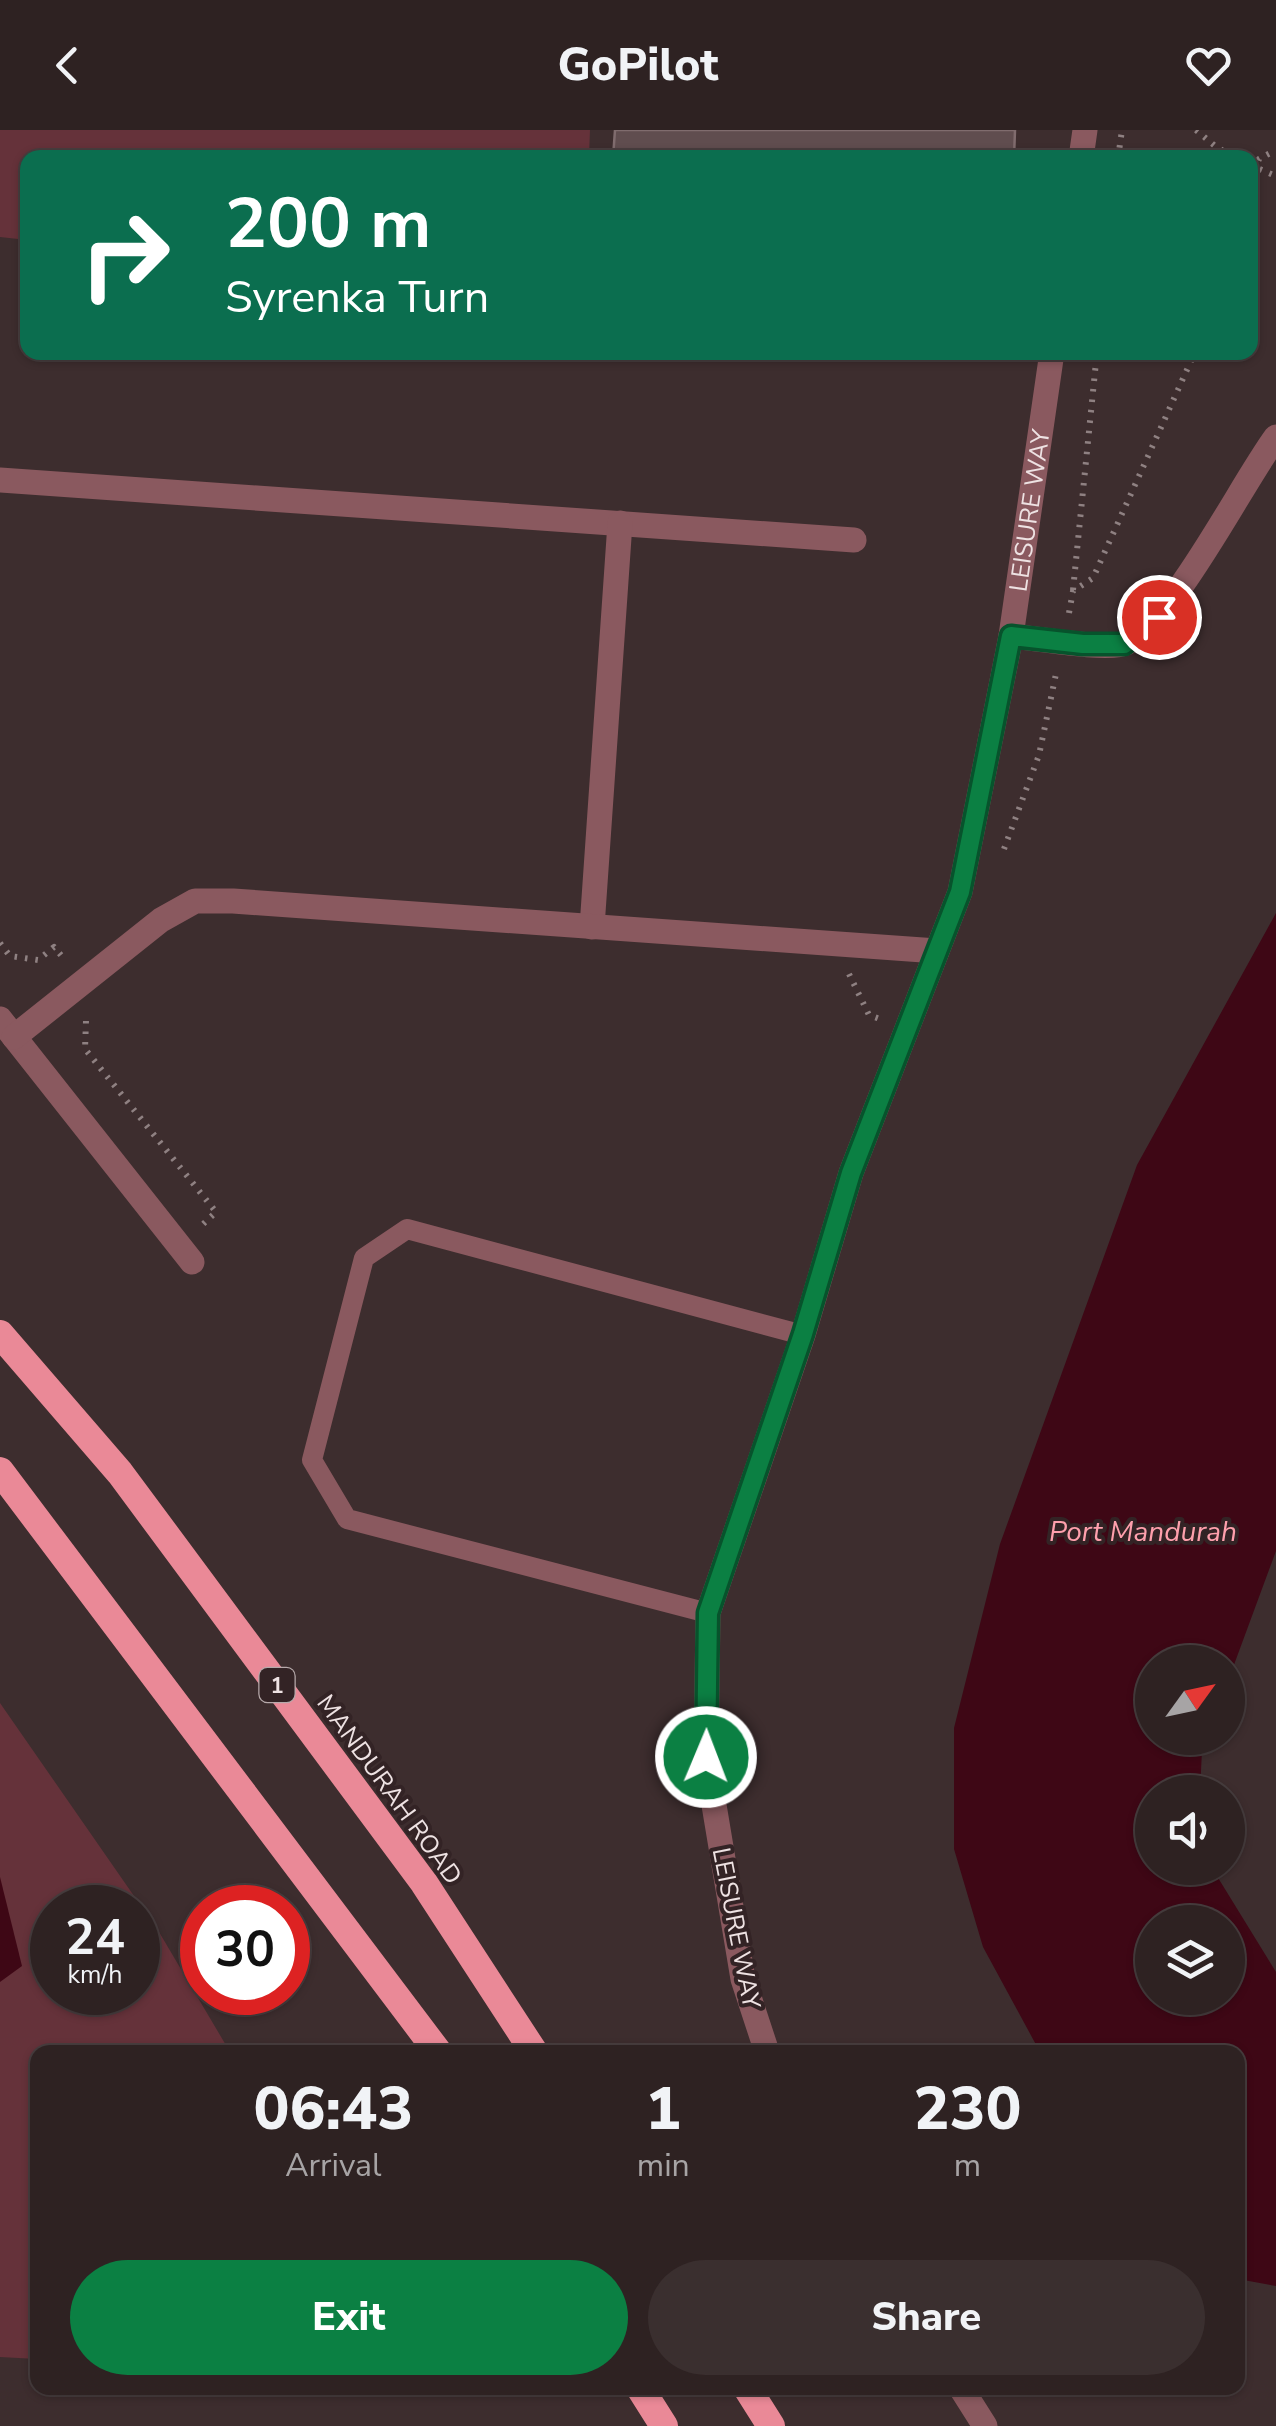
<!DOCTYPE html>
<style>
:root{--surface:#2e2222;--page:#3a2f2f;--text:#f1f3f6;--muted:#a7a4a5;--line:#493f40;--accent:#0b8043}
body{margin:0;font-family:"Nunito Sans",sans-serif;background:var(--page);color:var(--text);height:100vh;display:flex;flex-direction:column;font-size:38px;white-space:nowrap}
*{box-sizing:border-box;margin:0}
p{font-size:32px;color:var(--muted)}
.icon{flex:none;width:55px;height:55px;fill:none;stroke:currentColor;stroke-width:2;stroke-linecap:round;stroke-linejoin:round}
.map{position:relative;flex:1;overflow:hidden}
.side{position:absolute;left:30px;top:1915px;width:1215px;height:350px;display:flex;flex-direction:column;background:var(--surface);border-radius:20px;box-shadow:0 2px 8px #0004,0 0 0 2px var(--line)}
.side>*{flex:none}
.hud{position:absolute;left:20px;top:20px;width:1238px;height:210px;border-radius:20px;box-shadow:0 2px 8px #0004,0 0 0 2px var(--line);background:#0b6e4f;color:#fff;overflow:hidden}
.needle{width:65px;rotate:57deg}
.buttons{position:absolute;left:1135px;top:1515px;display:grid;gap:20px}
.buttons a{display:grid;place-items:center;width:110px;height:110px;border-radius:50%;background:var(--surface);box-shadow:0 2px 8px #0004,0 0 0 2px var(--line);font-size:50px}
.speed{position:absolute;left:30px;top:1755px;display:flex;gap:20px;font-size:50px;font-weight:700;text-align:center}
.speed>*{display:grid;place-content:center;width:130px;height:130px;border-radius:50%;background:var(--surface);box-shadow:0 2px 8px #0004,0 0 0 2px var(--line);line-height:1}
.speed small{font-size:25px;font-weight:400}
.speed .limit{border:15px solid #d22;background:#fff;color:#111}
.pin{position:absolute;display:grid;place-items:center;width:85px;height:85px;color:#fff;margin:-42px;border:5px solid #fff;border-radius:50%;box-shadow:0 2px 10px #0007}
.me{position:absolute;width:110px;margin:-55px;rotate:1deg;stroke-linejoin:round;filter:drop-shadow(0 0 8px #0008)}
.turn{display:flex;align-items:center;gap:35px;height:210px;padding:0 40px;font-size:45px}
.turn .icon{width:130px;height:130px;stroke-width:2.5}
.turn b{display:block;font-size:70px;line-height:85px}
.eta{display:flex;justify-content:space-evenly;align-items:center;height:170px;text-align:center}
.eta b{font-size:60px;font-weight:800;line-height:70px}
.button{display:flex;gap:20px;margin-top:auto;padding:20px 40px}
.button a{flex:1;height:115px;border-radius:60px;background:var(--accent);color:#fff;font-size:40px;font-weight:800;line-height:115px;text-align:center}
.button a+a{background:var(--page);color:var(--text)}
header{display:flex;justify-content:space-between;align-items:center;height:130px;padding:0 40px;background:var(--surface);font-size:45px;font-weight:800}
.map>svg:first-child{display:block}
</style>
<header><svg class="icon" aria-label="back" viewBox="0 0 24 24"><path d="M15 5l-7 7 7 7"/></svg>GoPilot<svg class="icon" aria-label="heart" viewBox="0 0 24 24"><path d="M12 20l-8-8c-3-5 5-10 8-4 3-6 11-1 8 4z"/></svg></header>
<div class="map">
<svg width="1276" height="2296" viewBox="0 0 1276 2296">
<rect width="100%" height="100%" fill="#3d2d2e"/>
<g fill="#65323a" fill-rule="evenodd">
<path d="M0,0H590L589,27L28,28L27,110L0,107Z"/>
<path d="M0,1573L159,1802L230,1922H38L37,2229L0,2227ZM52,1778H138V1862H52Z"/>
</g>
<g fill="#3e0715" fill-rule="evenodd">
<path d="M1276,783V1421L1228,1551V1532H1152V1608H1207L1202,1620L1200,1662H1152V1738H1212L1276,1842V2156L1238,2149V1922H1040L983,1817L954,1719V1598L1000,1414L1137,1035ZM1152,1792H1228V1868H1152Z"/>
<path d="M0,1747L22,1836L0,1852Z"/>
</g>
<path fill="#604d4f" stroke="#806c6e" stroke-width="2.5" d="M615,0H1015L1014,28H613Z"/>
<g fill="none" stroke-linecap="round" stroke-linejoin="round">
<g stroke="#8f8182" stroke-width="6" stroke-dasharray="2.5 8" stroke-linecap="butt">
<path d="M1196,0L1215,16L1235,28"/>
<path d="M1118,28L1122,0"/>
<path d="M1250,35L1276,46"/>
<path d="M1250,61L1259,29L1276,20"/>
<path d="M1073,460L1097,222"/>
<path d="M1069,483L1073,461L1093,448L1195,222"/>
<path d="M1004,719L1039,625L1057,539"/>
<path d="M0,813L10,826L38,830L54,817L66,831"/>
<path d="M849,844L869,885L880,889"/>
<path d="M86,891L85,919L216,1082L201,1096"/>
</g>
<path stroke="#8a595f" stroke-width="20" d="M708,1483L347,1389L312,1330L364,1128L407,1099L803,1205"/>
<g stroke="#8a595f" stroke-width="25">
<path d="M1081,28L1085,0"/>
<path d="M0,350L854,410"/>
<path d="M1011,506C1034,508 1109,521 1126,513C1175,488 1240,356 1276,307"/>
<path d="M592,797L620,393"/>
<path d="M0,889L192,1132"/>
<path d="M14,907L161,790L195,771H233L937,821"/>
<path id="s1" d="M767,1922L743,1849L706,1627L708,1483L803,1205L851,1043L960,762L1011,506L1052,222"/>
<path d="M961,2258L985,2296"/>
</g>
<g stroke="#ea8997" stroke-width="28">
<path d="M0,1204L120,1343L424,1753L534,1922"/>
<path d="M0,1341L438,1922"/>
<path d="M640,2258L664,2296"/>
<path d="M747,2258L771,2296"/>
</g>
</g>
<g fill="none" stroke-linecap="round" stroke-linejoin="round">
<defs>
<path id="route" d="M706,1627L708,1483L803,1204L851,1043L960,762L1011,506L1083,514H1124L1159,487"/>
</defs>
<use href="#route" stroke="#07532c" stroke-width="25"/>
<use href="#route" stroke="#0b8043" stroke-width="18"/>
</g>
<g text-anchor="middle" stroke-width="8" stroke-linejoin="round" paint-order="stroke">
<rect fill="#332325" stroke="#b6a9aa" stroke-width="2.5" x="259.5" y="1538" width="35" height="34" rx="8"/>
<g font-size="22" font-weight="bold" fill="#eee2e3">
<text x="277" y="1563">1</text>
</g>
<g font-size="25" fill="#eee2e3" stroke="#332325">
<text dy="9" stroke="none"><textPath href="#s1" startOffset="1598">LEISURE WAY</textPath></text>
<text transform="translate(390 1659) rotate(54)" y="9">MANDURAH ROAD</text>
<text transform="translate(737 1798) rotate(79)" y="9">LEISURE WAY</text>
</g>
<g font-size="28" font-style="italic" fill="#fe9fac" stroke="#332325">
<text x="1143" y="1411">Port Mandurah</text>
</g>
</g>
</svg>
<div class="buttons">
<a><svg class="needle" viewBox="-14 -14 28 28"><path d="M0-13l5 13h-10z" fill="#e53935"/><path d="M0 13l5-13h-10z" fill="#a7a4a5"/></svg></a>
<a><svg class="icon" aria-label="sound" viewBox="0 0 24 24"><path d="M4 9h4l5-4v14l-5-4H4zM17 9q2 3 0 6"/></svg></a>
<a><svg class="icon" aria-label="layers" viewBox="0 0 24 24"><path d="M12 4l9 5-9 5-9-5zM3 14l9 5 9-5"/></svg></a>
</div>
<div class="speed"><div>24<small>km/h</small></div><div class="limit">30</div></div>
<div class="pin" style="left:1159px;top:487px;background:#d93025"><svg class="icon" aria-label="arrive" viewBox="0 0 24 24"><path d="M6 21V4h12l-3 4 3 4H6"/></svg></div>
<svg class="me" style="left:706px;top:1627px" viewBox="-20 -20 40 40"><circle r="17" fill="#0b8043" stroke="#fff" stroke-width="3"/><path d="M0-11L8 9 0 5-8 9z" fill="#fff"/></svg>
<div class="hud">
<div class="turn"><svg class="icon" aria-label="right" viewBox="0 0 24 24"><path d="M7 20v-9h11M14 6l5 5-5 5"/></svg><div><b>200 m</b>Syrenka Turn</div></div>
</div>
<section class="side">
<div class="eta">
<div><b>06:43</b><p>Arrival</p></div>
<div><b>1</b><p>min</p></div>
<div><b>230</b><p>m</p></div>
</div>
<div class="button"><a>Exit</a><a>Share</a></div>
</section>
</div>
